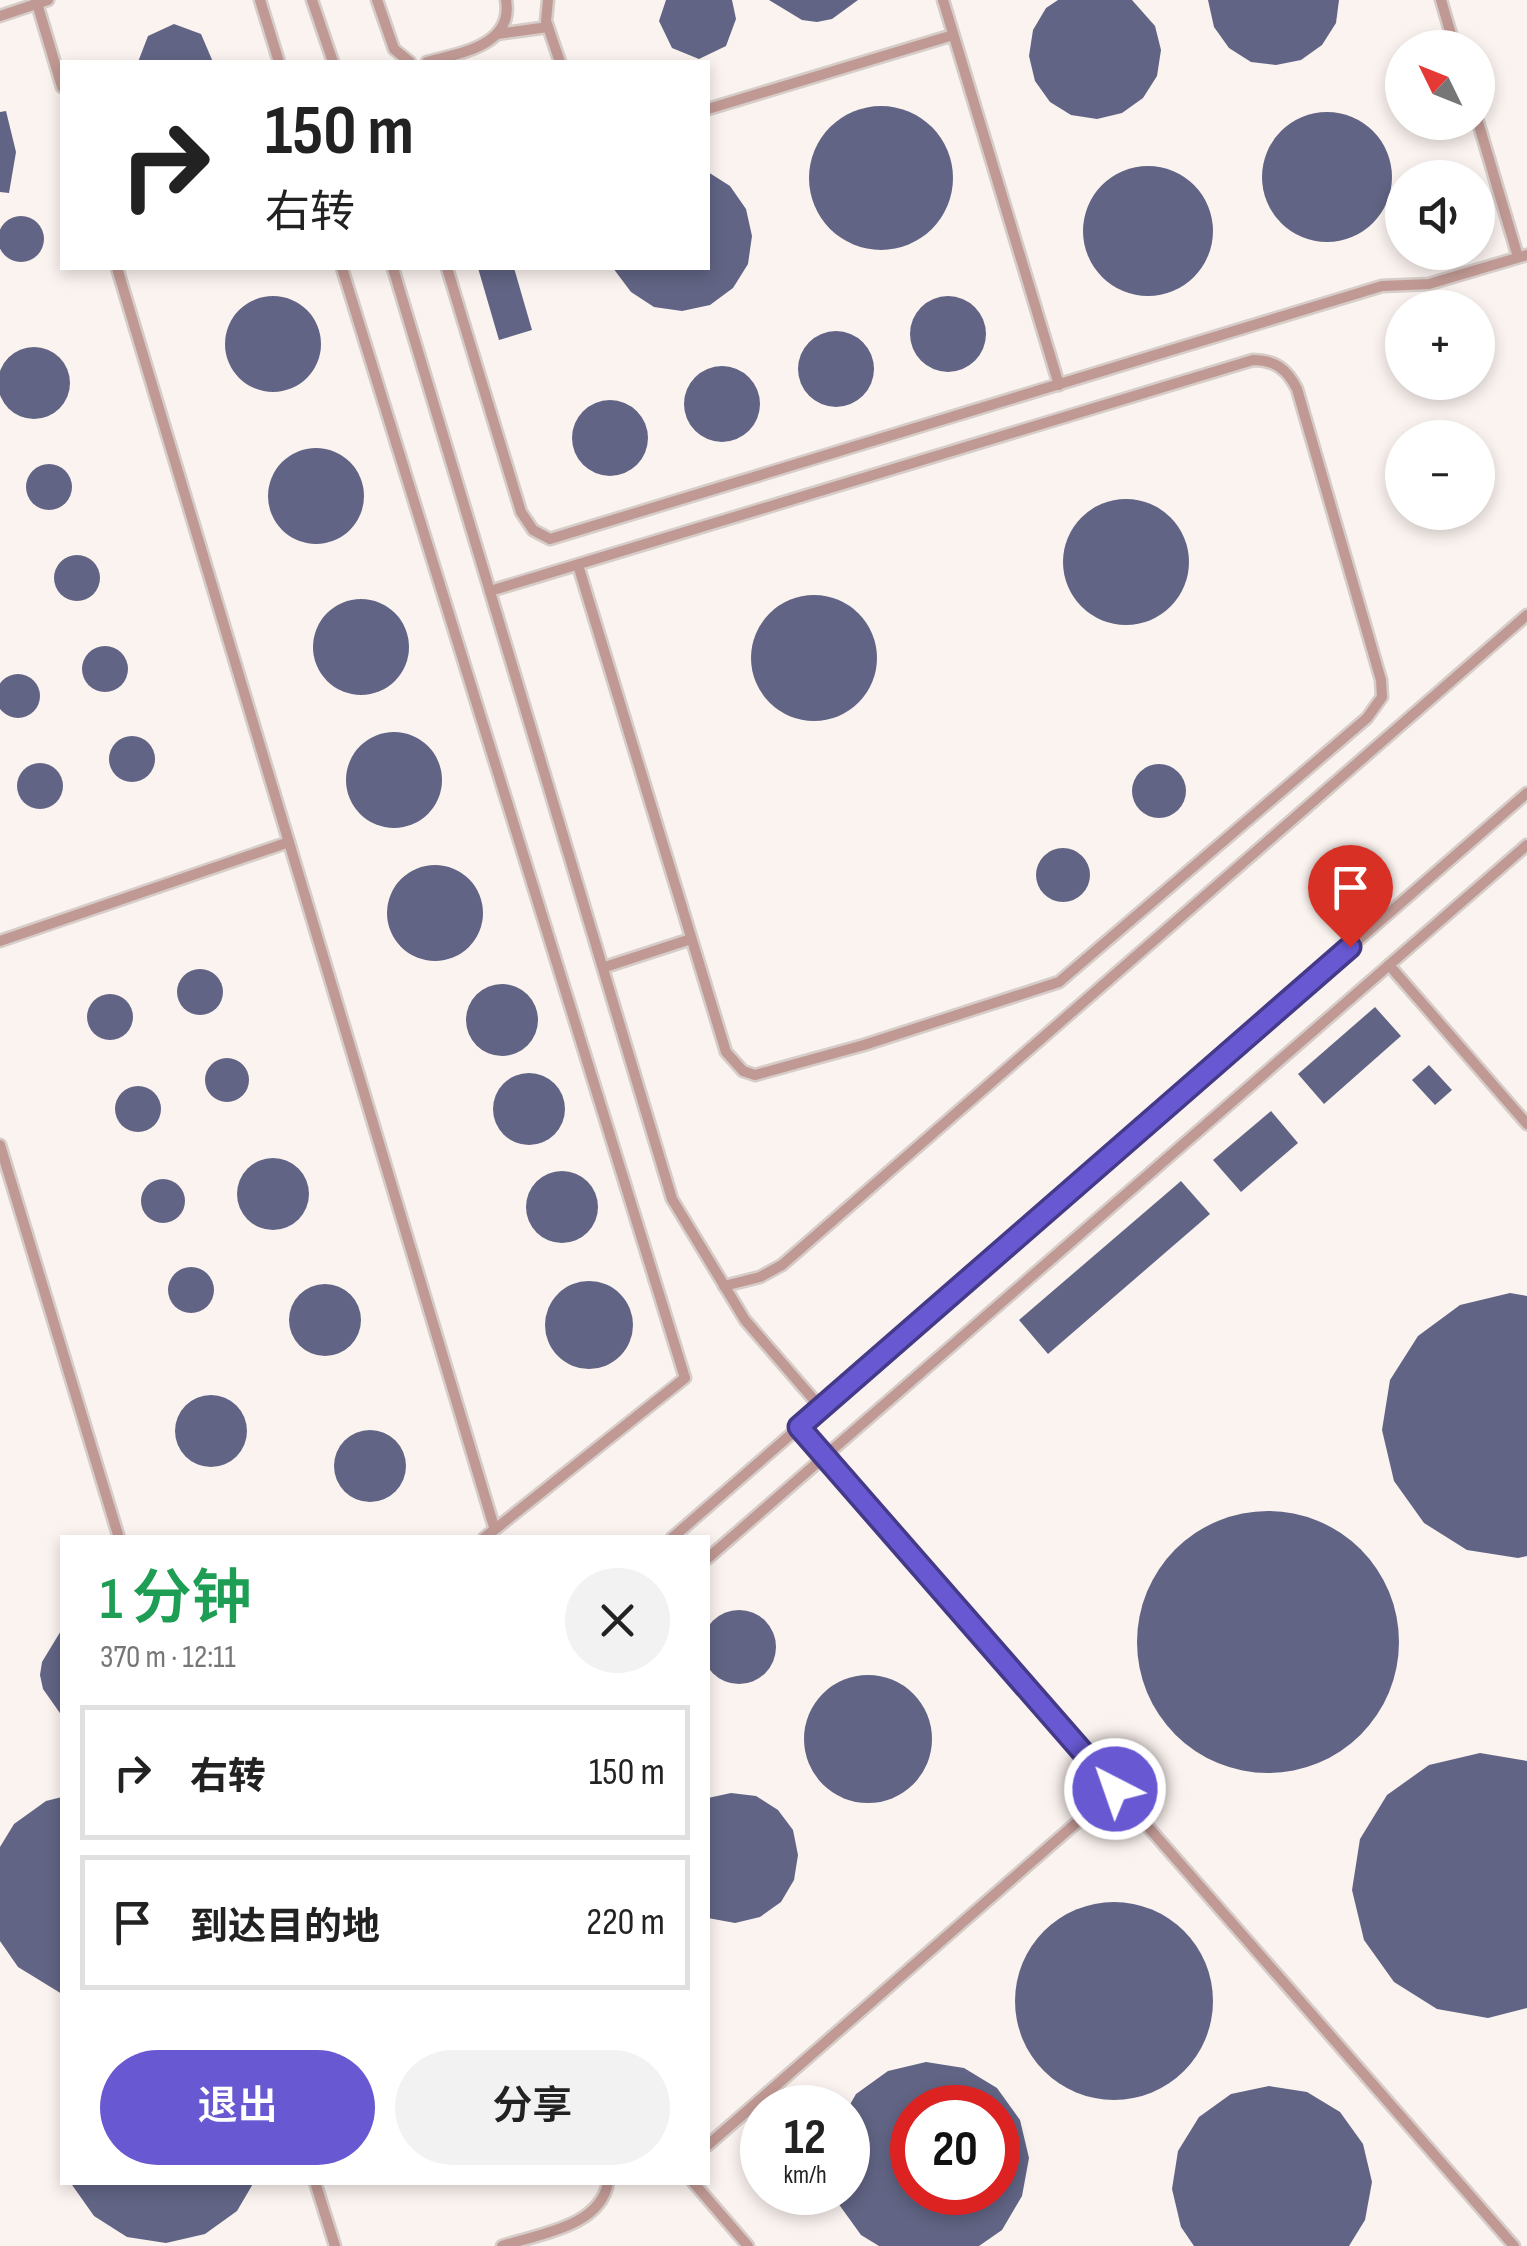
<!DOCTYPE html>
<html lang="zh">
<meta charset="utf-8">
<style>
:root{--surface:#fff;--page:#f2f2f2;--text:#222;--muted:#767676;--line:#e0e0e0;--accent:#6859d3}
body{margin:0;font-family:"Sofia Sans Condensed","Noto Sans SC",sans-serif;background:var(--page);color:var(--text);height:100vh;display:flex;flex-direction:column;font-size:38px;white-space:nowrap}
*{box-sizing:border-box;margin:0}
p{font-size:32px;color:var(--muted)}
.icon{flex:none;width:55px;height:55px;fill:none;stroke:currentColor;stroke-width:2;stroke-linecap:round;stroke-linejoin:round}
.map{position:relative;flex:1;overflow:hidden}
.drawer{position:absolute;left:60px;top:1535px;width:650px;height:650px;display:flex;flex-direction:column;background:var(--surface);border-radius:0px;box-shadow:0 5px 15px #0003}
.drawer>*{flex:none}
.banner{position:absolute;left:60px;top:60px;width:650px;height:210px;border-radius:0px;box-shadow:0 5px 15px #0003;background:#fff;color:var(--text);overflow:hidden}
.needle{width:65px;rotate:313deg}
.fabs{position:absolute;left:1385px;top:30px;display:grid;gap:20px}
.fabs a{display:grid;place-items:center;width:110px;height:110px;border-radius:50%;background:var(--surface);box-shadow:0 5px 15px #0003;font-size:50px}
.speed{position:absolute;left:740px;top:2085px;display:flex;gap:20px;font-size:50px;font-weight:700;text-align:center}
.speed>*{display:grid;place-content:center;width:130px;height:130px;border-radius:50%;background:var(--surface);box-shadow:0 5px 15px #0003;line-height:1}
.speed small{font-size:25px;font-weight:400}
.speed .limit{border:15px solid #d22;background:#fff;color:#111}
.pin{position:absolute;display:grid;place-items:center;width:85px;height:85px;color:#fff;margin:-102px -42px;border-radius:50% 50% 50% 0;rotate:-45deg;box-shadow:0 0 10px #0007}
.pin .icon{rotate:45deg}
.me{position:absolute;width:110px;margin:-55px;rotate:319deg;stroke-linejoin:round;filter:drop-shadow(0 0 8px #0008)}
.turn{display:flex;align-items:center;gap:35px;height:210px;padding:0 40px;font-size:45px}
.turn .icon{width:130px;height:130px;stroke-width:2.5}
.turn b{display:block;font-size:70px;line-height:85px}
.round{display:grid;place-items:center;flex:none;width:105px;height:105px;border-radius:52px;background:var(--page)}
.summary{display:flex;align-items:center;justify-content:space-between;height:170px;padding:0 40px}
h1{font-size:60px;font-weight:600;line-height:75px;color:#1e9e55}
.button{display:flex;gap:20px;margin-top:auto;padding:20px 40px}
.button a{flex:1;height:115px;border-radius:60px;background:var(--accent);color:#fff;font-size:40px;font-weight:600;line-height:115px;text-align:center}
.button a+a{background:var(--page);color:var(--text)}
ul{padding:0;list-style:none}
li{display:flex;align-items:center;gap:30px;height:135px;margin:0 20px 15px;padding:0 20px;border:5px solid var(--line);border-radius:0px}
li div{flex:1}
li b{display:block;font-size:38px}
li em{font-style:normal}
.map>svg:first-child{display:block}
</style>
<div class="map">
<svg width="1527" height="2246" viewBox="0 0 1527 2246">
<rect width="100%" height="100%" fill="#fbf3ef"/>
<g fill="#616484" fill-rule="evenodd">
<path d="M666,0H732L736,19L726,46L699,59L672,48L659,21Z"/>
<path d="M769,0H858L832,19L817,22L802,20Z"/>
<path d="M1058,0H1132L1155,26L1161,50L1157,76L1143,98L1122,113L1097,119L1071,115L1050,102L1035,81L1029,56L1033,30L1046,8Z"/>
<path d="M1208,0H1339L1336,23L1322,45L1301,60L1276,65L1251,62L1229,48L1214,27Z"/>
<path d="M174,24L201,34L213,62H138L148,36Z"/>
<circle cx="881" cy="178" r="72"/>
<path d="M6,111L16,152L9,193L0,192V112Z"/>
<circle cx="1327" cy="177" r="65"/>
<circle cx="1148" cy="231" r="65"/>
<path d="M708,172L730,186L746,209L752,236L748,264L733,288L710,305L682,311L654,307L631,292L613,268H708Z"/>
<circle cx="21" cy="239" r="23"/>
<path d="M478,268H514L532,330L499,340Z"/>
<circle cx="948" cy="334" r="38"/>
<circle cx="273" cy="344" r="48"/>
<circle cx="836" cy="369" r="38"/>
<circle cx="34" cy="383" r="36"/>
<circle cx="722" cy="404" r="38"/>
<circle cx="610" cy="438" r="38"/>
<circle cx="316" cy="496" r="48"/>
<circle cx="49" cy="487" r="23"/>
<circle cx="1126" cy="562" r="63"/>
<circle cx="77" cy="578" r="23"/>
<circle cx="814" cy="658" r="63"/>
<circle cx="361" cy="647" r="48"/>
<circle cx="105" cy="669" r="23"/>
<circle cx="18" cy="696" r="22"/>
<circle cx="394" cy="780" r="48"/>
<circle cx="132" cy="759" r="23"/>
<circle cx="40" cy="786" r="23"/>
<circle cx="1159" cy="791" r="27"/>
<circle cx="1063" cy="875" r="27"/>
<circle cx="435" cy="913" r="48"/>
<circle cx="200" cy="992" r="23"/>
<circle cx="502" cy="1020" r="36"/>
<circle cx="110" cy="1017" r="23"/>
<path d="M1375,1007L1401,1036L1324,1104L1298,1074Z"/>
<circle cx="227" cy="1080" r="22"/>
<path d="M1429,1065L1452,1090L1435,1105L1412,1080Z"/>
<circle cx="529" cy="1109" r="36"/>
<circle cx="138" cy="1109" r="23"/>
<path d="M1271,1111L1298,1143L1241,1192L1213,1160Z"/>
<circle cx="273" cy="1194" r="36"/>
<circle cx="562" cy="1207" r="36"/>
<circle cx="163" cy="1201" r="22"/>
<path d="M1181,1181L1210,1214L1048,1354L1019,1320Z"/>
<circle cx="191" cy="1290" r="23"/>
<circle cx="589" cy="1325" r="44"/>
<circle cx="325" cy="1320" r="36"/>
<path d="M1510,1293L1527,1296V1556L1518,1558L1467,1550L1424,1523L1394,1481L1382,1430L1390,1380L1418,1336L1460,1305Z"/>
<circle cx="211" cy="1431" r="36"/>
<circle cx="370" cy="1466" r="36"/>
<circle cx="1268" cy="1642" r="131"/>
<circle cx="739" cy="1647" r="37"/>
<path d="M62,1629V1716L43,1689L40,1675L42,1662Z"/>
<circle cx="868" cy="1739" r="64"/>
<path d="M1480,1753L1527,1761V2008L1488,2018L1437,2009L1394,1982L1364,1940L1352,1890L1360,1839L1387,1795L1429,1765Z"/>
<path d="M731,1793L756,1796L778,1810L793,1830L798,1855L794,1880L781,1902L760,1917L735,1923L708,1918V1798Z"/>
<path d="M62,1797V1994L18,1967L0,1941V1847L14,1824L46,1801Z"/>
<circle cx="1114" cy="2001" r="99"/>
<path d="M926,2062L964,2068L997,2088L1020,2120L1029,2158L1022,2196L1002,2230L979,2246H879L861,2235L830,2192H848V2108L856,2094L888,2071ZM912,2108H998V2192H912Z"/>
<path d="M1269,2086L1307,2092L1340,2112L1363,2144L1372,2182L1365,2220L1349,2246H1194L1181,2227L1172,2189L1178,2151L1199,2117L1231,2094Z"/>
<path d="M70,2182H254L237,2211L205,2234L166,2243L127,2237L94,2216Z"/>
</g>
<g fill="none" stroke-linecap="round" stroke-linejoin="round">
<defs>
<g id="service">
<path d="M36,0L62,87"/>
<path d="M260,0L279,62"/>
<path d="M312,0L333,62"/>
<path d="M377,0L394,49L410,62"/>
<path d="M548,0L546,21L560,62"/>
<path d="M943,0L1059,385"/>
<path d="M1441,0L1455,48"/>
<path d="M0,16L48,0"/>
<path d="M497,34L548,27"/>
<path d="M427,62C459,53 514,46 506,0"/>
<path d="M708,109L953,35"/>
<path d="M1478,122L1518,257"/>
<path d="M117,268L494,1527"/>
<path d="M342,268L685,1378L484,1538"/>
<path d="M393,268L672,1199L745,1320L821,1408"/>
<path d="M447,268L521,512L533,530L550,539L1382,286L1429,284L1527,255"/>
<path d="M490,591L1253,360C1275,360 1287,369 1297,389L1381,680L1382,697L1367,718L1059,982L864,1045L755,1075L743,1071L726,1052L578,565"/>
<path d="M0,941L289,842"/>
<path d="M1389,965L1527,1124"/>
<path d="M605,967L691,939"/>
<path d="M0,1145L119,1538"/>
<path d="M724,1286L760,1277L782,1265L1527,615"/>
<path d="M799,1427L1514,2246"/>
<path d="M672,1538L1527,793"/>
<path d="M708,1558L1527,845"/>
<path d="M708,2145L1115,1789"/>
<path d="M315,2182L335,2246"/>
<path d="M693,2182L748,2246"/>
<path d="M502,2246C538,2234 601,2227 608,2182"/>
</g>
</defs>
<use href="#service" stroke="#d6cdc9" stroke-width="15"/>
<use href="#service" stroke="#c19994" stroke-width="10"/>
</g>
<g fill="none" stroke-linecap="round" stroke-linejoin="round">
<defs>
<path id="route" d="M1115,1789L799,1427L1350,947"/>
</defs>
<use href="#route" stroke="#443a89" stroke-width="25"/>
<use href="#route" stroke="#6859d3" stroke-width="18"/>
</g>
</svg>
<div class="fabs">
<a><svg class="needle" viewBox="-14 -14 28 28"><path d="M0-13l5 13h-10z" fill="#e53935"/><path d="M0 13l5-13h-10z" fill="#767676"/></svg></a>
<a><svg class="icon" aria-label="sound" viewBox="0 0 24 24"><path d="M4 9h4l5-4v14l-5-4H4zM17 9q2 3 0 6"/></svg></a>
<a>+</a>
<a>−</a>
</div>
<div class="speed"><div>12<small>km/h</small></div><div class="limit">20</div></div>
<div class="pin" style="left:1350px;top:947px;background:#d93025"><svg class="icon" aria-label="arrive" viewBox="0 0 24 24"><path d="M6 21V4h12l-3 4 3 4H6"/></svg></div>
<svg class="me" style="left:1115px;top:1789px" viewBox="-20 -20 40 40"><circle r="17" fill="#6859d3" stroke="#fff" stroke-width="3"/><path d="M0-11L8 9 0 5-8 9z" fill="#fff"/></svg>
<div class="banner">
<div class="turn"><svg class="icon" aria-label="right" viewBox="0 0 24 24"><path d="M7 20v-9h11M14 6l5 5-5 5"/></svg><div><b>150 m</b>右转</div></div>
</div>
<section class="drawer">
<div class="summary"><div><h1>1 分钟</h1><p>370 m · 12:11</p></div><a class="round"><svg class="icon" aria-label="close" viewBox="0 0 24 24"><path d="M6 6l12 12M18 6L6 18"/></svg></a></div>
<ul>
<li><svg class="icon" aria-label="right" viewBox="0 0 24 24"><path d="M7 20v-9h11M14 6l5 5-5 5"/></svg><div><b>右转</b></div><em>150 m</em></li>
<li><svg class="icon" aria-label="arrive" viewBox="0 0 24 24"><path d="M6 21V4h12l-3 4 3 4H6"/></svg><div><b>到达目的地</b></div><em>220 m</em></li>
</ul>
<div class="button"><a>退出</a><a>分享</a></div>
</section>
</div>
